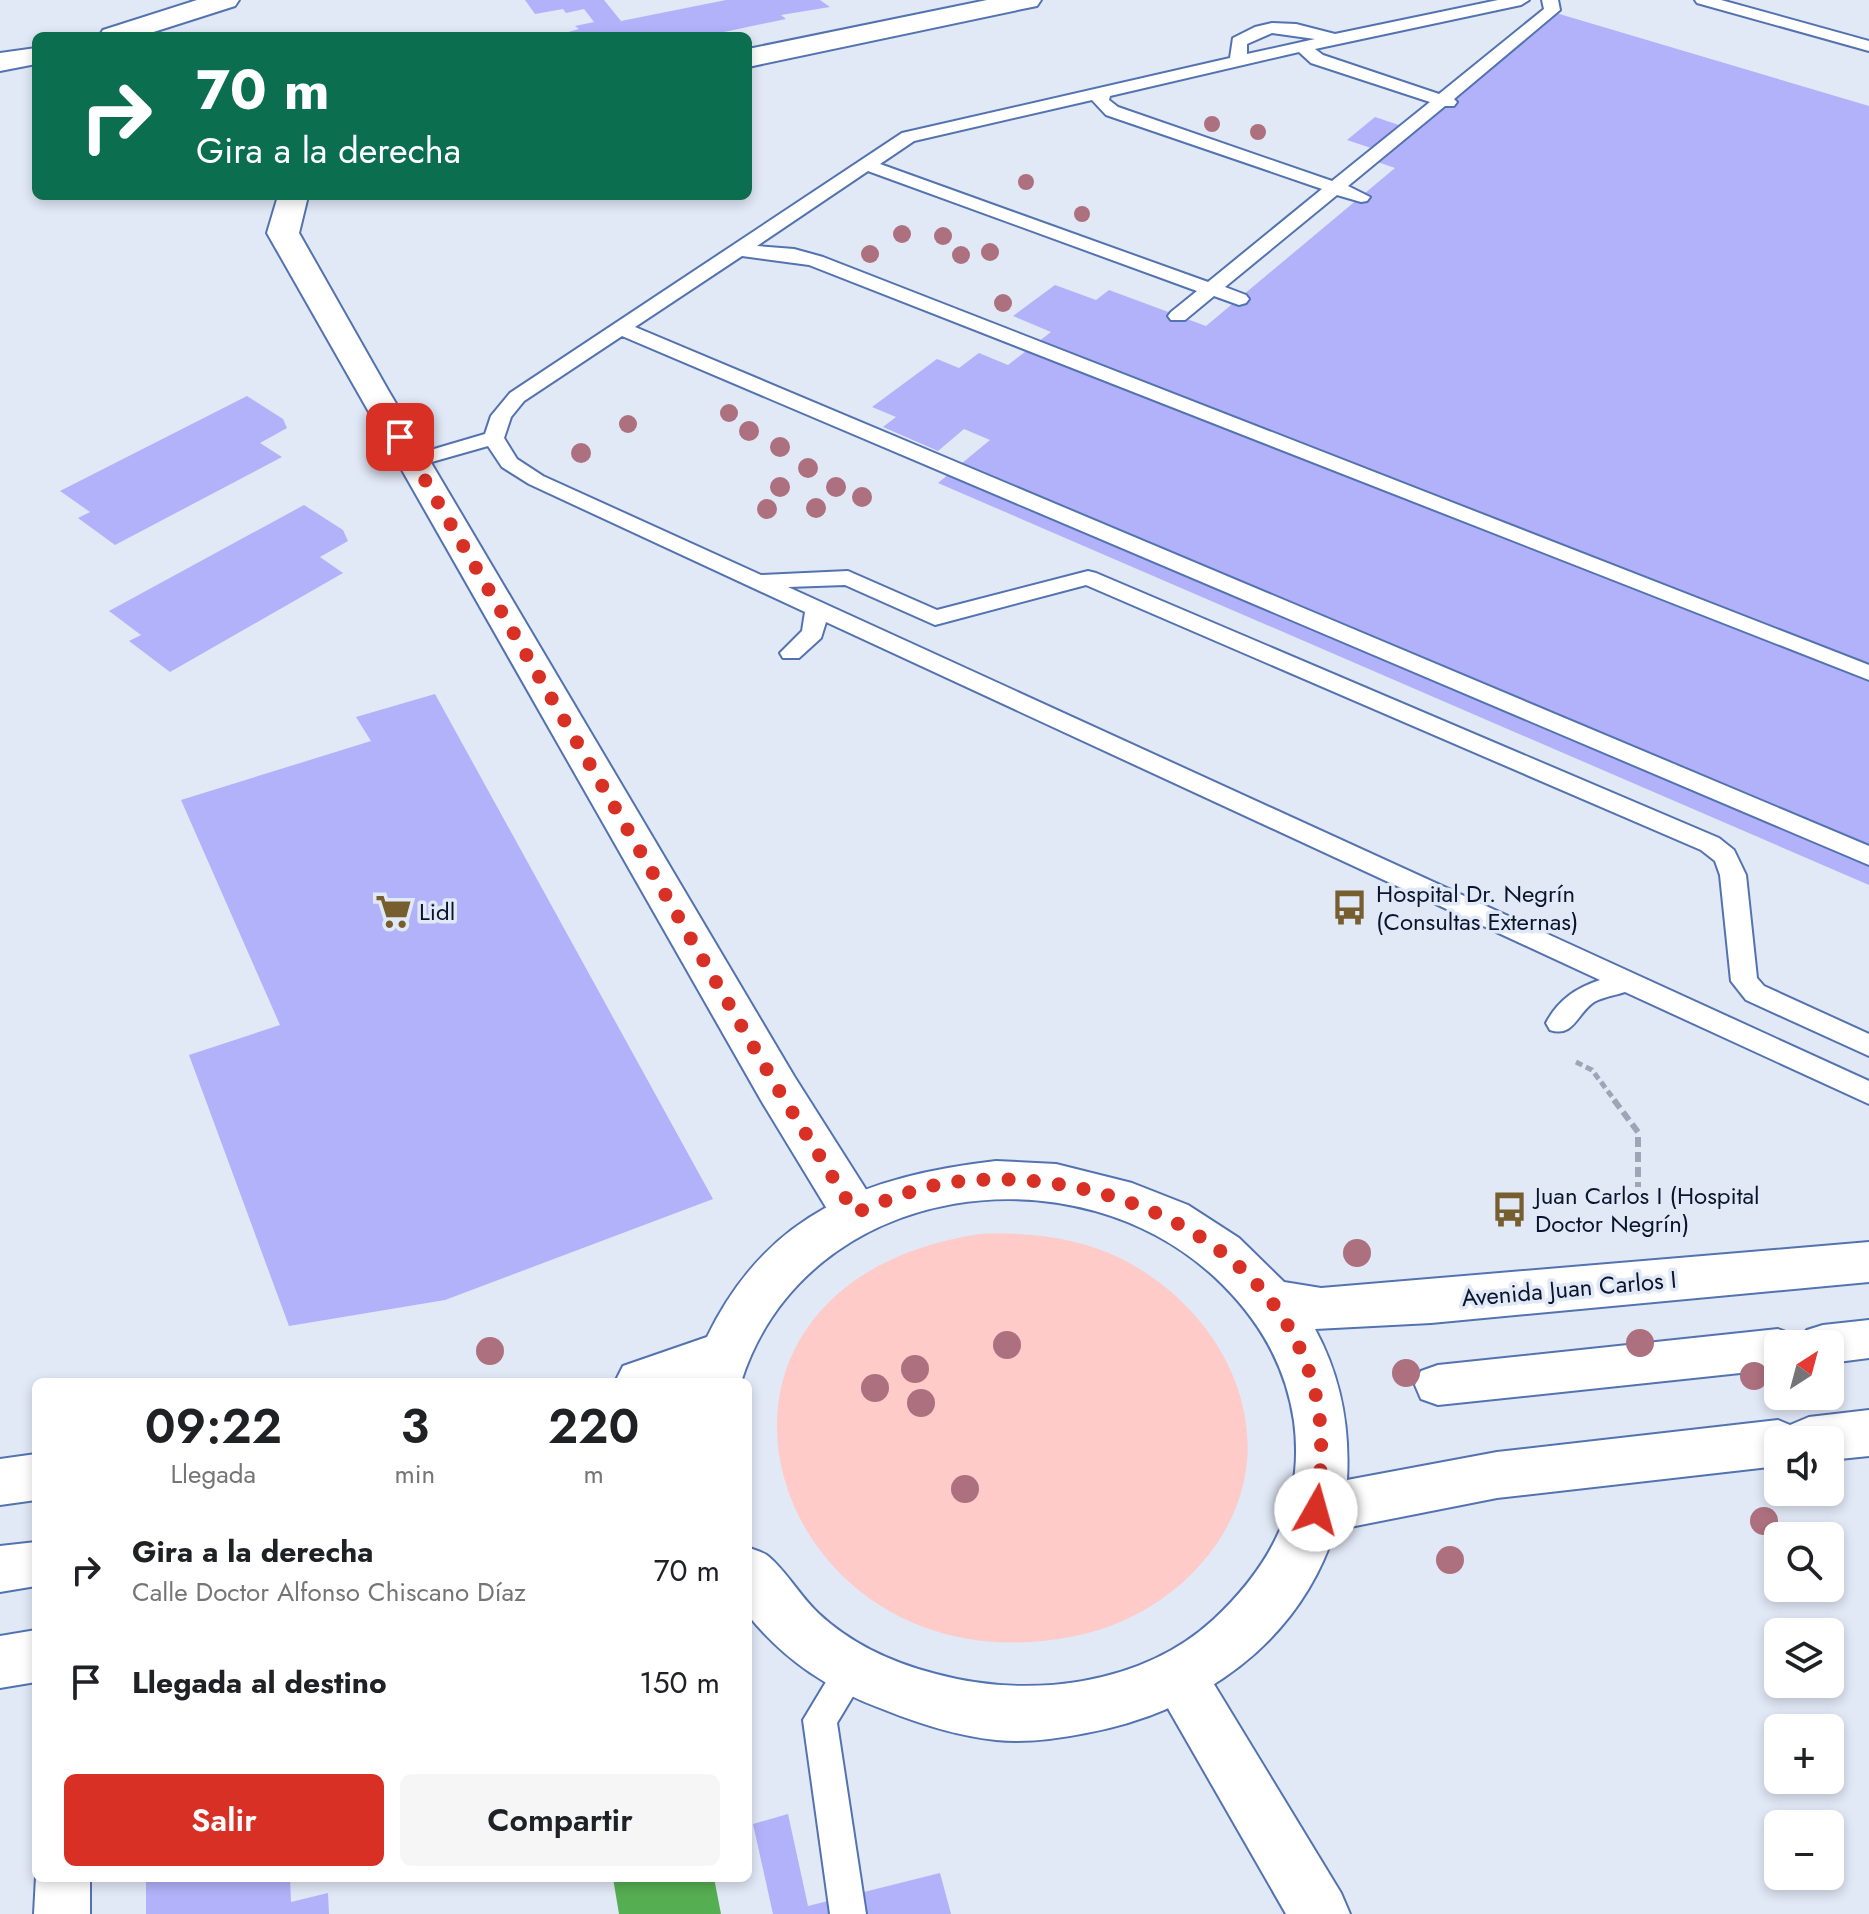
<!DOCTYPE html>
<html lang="es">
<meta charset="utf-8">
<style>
:root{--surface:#fff;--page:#f6f6f6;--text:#202124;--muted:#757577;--accent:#d93025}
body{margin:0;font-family:Jost,sans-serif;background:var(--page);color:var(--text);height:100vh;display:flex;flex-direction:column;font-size:30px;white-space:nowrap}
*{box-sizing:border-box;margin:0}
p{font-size:26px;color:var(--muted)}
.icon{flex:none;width:44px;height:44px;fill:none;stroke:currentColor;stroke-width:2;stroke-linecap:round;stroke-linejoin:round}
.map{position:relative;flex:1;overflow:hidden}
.drawer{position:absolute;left:32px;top:1378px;width:720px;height:504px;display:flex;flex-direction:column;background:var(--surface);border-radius:12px;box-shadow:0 4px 12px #0003}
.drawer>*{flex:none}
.hud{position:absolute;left:32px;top:32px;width:720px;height:168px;border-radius:12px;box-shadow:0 4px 12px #0003;background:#0b6e4f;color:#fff;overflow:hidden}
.needle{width:52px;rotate:36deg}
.buttons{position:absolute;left:1764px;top:1330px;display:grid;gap:16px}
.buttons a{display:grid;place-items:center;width:80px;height:80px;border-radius:12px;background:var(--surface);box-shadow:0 4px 12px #0003;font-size:40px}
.pin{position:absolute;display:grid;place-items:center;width:68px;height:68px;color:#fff;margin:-34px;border-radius:16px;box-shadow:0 4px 12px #0006}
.me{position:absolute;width:88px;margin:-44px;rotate:7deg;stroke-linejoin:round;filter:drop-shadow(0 0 6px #0008)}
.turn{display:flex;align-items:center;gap:28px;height:168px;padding:0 32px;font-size:36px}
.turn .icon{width:104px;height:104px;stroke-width:2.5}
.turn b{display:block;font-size:56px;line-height:68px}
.eta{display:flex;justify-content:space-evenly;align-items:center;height:136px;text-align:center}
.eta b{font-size:48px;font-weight:600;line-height:56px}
.cta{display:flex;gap:16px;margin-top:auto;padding:16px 32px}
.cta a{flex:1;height:92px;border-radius:12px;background:var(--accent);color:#fff;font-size:32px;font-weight:600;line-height:92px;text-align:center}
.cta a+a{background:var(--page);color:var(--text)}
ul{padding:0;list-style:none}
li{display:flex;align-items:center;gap:24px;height:112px;padding:0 32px}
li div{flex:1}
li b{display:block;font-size:30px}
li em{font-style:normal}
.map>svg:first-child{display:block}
</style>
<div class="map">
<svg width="1869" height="1914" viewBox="0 0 1869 1914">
<rect width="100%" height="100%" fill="#e1e8f6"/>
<path fill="#fecbc8" d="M979,1234C1028,1232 1078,1237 1122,1259C1237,1318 1295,1459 1200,1565C1168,1601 1122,1627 1075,1636C770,1699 637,1288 979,1234Z"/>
<path fill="#56ae52" d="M613,1878H714L721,1914H619Z"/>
<g fill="#b1b2fa">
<path d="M525,0H604L621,21L726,0H820L830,7L781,15L786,19L705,36H554L579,29L575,26L594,22L584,9L566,13L563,9L535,14Z"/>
<path d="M1556,13L1869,106V885L938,483L990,440L964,429L938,451L883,427L896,417L872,407L937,359L959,368L979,353L1008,365L1051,332L1013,316L1055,285L1096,300L1109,290L1206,326L1395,168L1375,161L1386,153L1347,140L1375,117L1414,130Z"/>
<path d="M247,396L283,419L287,428L260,443L282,457L115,545L78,518L90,512L60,491Z"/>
<path d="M304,505L343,530L348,541L320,557L343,573L170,672L129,641L141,635L109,611Z"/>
<path d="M435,694L713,1199L445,1300L289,1326L189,1055L280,1025L181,800L371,741L356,717Z"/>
<path d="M788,1814L808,1906L940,1873L951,1914H773L753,1824Z"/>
<path d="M146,1878H290L291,1902L328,1893L329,1914H146Z"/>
</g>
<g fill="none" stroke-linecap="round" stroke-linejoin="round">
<defs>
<g id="service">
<path d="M1498,0H1529L1521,5L1315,49L1323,55L1439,94L1544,9L1542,0H1558L1560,10L1454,99L1457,102L1454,106H1445L1348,186L1370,197L1367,201L1361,202L1337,195L1225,287L1246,295L1249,299L1246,303L1239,305L1214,296L1185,320H1171L1168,316L1171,312L1197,291L868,171L757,246L794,249L823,257L1869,665V680L809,265L742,256L635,327L1869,846V865L622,336L524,401L511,417L504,438L517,459L543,476L761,575L848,571L937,610L1088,571L1096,573L1719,838L1734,850L1746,875L1757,978L1764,986L1869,1034V1056L1746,1000L1731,981L1720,875L1715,861L1701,850L1086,585L935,625L845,585L788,587L1869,1081V1104L1625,992C1616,995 1603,997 1594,1002C1577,1013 1574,1038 1550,1030L1546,1023C1558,1000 1576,988 1600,980L826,622L821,638L799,658H783L780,653L802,631L805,612L529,484L502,467L488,446L414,467L404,461L407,457L485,434L491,416L510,393L902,133L1230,58L1233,38L1255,27L1272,23L1296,24L1335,34ZM1272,33L1315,39L1247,54V44ZM1299,52L1311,63L1430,102L1332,181L1118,107L1109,100L1110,96ZM1092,100L1106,115L1322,189L1208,282L880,164L914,141Z"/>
<path d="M1695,0H1721L1869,41V51L1697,3Z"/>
<path d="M853,1652L865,1657L870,1668L837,1723L866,1914H830L803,1720L841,1657Z"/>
</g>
<g id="pedestrian">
<path d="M1869,1320V1358L1830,1363V1344H1800L1807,1330L1823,1325Z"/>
<path d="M1778,1329L1794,1335L1799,1344H1778V1369L1438,1405L1421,1399L1415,1385L1421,1371L1438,1365Z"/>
<path d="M36,1542V1586L0,1592V1546Z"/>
<path d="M36,1877L90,1878V1914H34Z"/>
</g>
<g id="minor">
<path d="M987,0H1041L1037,6L1027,8L748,67V49Z"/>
<path d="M278,196H308L299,233L388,390L794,1076L872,1199L879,1213L872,1227L855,1233L838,1227L762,1102L267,233Z"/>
<path d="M1178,1650L1198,1658L1341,1893L1350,1914H1286L1150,1677L1158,1658Z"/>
</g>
<g id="tertiary">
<path d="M197,0H239L235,6L141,36H99L103,30Z"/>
<path d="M36,48V64L0,71V53Z"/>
<path d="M996,1161L1056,1164L1132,1183L1188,1205L1239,1238L1284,1282L1321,1288L1869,1242V1282L1431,1323L1315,1329C1341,1377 1350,1426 1347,1480L1497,1452L1778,1420L1790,1425L1809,1417L1869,1410V1456L1830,1460V1440H1778V1466L1497,1498L1335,1530C1299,1644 1199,1712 1086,1733C1056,1739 1026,1743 996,1740C957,1736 920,1724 885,1710C829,1689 786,1662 748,1615V1547C754,1550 763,1552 768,1556C787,1572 800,1596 818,1613C851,1644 893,1663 936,1674C1028,1699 1141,1686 1213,1620C1271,1566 1305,1503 1294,1421C1286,1367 1261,1323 1223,1285C1080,1142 805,1180 741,1382H615L623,1366L707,1337C767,1213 866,1176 996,1161Z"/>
<path d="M36,1454V1500L0,1505V1459Z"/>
<path d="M36,1630V1682L0,1688V1636Z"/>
</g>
</defs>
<use href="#service" stroke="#5373b0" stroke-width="4"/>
<use href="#pedestrian" stroke="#5373b0" stroke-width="4"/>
<use href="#minor" stroke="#5373b0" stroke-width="4"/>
<use href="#tertiary" stroke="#5373b0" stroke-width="4"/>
<path stroke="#9da5b6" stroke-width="5" stroke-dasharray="7 4" stroke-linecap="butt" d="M1576,1062L1592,1070L1616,1102"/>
<path stroke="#9da5b6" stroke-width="6" stroke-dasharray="10 5" stroke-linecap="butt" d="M1614,1100L1638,1132V1187"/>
<use href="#service" fill="#fff" fill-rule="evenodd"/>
<use href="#pedestrian" fill="#fff" fill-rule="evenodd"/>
<use href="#minor" fill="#fff" fill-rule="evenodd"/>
<use href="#tertiary" fill="#fff" fill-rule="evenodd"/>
</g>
<g fill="#ad707e">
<circle cx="1212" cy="124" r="8"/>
<circle cx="1258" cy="132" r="8"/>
<circle cx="1026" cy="182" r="8"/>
<circle cx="1082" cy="214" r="8"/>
<circle cx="902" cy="234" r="9"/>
<circle cx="943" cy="236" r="9"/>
<circle cx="990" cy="252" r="9"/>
<circle cx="870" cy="254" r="9"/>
<circle cx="961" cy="255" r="9"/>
<circle cx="1003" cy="303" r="9"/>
<circle cx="729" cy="413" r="9"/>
<circle cx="628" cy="424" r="9"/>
<circle cx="749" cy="431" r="10"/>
<circle cx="780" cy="447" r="10"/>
<circle cx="581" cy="453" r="10"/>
<circle cx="808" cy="468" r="10"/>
<circle cx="780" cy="487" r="10"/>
<circle cx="836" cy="487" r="10"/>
<circle cx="862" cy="497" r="10"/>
<circle cx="816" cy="508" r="10"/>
<circle cx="767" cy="509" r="10"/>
<circle cx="1357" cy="1253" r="14"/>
<circle cx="1640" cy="1343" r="14"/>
<circle cx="1007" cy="1345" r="14"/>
<circle cx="490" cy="1351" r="14"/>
<circle cx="915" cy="1369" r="14"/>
<circle cx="1406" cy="1373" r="14"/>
<circle cx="1754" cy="1376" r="14"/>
<circle cx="875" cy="1388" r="14"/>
<circle cx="921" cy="1403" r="14"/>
<circle cx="965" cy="1489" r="14"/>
<circle cx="1764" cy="1521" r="14"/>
<circle cx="1450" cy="1560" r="14"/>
</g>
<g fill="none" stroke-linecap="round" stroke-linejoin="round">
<path stroke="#d93025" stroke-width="14" stroke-dasharray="0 25.2" d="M400,437L778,1089L855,1213C887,1200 920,1186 954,1182C1103,1164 1284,1240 1317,1401C1324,1438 1321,1472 1316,1510"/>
</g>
<defs>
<symbol id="bus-bare" viewBox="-9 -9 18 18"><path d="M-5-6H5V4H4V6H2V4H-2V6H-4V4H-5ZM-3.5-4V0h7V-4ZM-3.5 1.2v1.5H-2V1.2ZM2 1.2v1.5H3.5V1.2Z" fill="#765e2f" stroke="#e1e8f6" stroke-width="2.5" paint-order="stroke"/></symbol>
<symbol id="supermarket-bare" viewBox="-9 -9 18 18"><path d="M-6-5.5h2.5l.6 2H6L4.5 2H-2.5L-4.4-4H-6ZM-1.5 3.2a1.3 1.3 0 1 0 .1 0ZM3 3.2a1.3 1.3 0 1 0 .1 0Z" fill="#765e2f" stroke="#e1e8f6" stroke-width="2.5" paint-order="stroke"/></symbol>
</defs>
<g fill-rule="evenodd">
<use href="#bus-bare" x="1324" y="882" width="51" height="51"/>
<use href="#supermarket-bare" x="368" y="886" width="51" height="51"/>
<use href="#bus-bare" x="1484" y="1184" width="51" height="51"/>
</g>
<g text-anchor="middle" stroke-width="7" stroke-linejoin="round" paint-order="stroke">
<g font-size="24" fill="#09152d" stroke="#e1e8f6" text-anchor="start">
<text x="1376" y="902">Hospital Dr. Negrín<tspan x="1376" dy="28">(Consultas Externas)</tspan></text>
<text x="419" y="920">Lidl</text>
<text x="1535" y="1204">Juan Carlos I (Hospital<tspan x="1535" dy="28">Doctor Negrín)</tspan></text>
</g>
<g font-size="24" fill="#09152d" stroke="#e1e8f6">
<text transform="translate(1569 1289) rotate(-5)" y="8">Avenida Juan Carlos I</text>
</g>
</g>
</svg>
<div class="buttons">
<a><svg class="needle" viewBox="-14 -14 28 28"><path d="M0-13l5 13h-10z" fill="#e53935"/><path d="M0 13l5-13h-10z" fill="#757577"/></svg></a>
<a><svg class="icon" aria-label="sound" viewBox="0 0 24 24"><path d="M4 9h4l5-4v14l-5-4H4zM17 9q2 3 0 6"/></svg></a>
<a><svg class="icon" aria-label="search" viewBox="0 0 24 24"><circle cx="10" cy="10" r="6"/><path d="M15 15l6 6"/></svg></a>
<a><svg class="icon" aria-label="layers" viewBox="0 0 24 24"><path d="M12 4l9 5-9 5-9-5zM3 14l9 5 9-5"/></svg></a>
<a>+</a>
<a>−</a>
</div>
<div class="pin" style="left:400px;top:437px;background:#d93025"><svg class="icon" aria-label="arrive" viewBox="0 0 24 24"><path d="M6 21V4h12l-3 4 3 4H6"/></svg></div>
<svg class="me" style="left:1316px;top:1510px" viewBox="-20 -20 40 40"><circle r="19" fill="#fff"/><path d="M0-13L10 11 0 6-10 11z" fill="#d93025"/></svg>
<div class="hud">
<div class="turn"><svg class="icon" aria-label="right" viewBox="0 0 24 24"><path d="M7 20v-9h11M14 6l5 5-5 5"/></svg><div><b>70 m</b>Gira a la derecha</div></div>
</div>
<section class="drawer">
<div class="eta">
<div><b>09:22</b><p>Llegada</p></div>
<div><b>3</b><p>min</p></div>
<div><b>220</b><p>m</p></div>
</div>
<ul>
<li><svg class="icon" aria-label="right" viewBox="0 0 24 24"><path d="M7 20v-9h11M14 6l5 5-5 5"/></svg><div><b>Gira a la derecha</b><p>Calle Doctor Alfonso Chiscano Díaz</p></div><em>70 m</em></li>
<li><svg class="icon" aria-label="arrive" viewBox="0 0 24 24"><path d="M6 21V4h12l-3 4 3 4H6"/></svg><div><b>Llegada al destino</b></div><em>150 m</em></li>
</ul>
<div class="cta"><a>Salir</a><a>Compartir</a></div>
</section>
</div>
